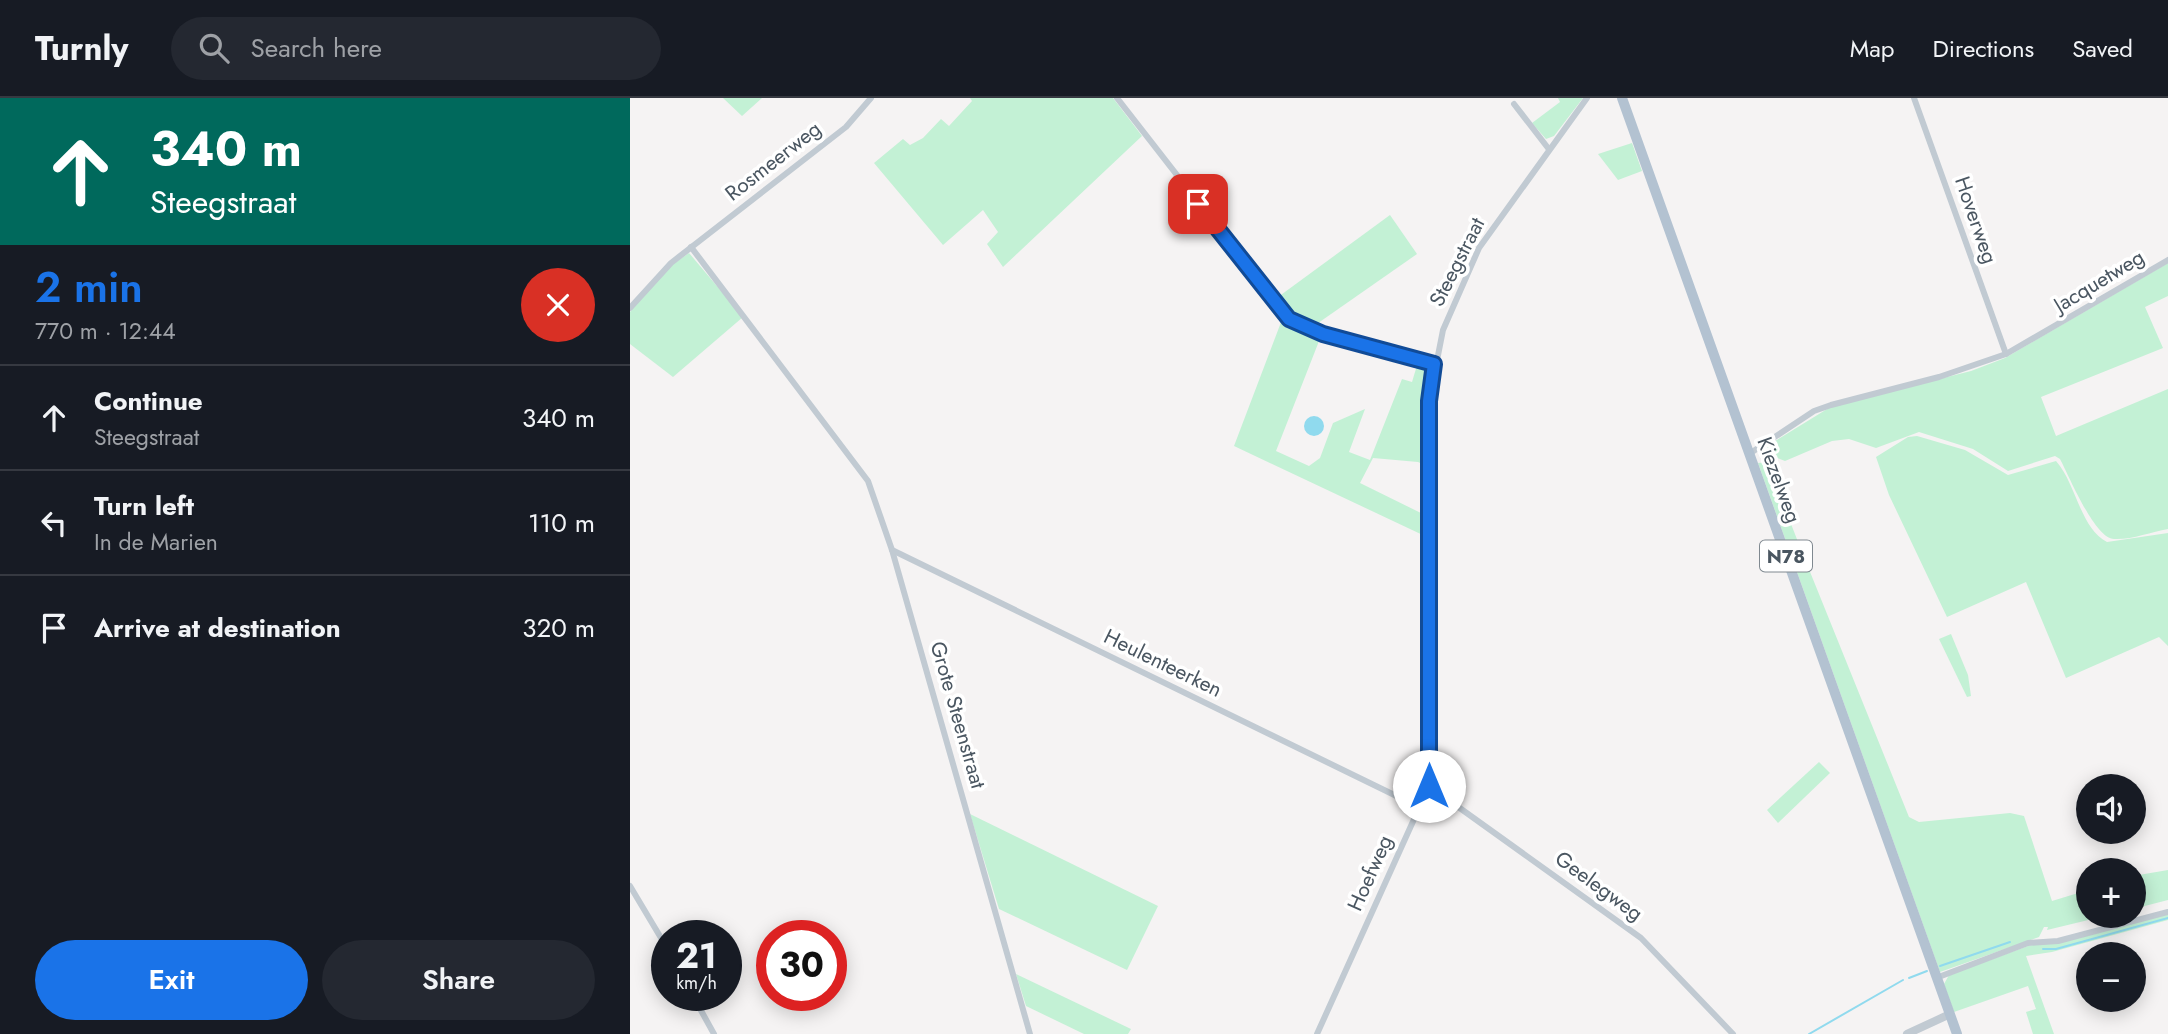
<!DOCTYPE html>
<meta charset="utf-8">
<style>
:root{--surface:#171b24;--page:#242831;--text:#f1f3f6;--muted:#9ea1a6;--line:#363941;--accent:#1a73e8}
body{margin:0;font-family:Jost,sans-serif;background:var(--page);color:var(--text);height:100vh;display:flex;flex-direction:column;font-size:26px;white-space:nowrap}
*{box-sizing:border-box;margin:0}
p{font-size:23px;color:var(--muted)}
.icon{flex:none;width:38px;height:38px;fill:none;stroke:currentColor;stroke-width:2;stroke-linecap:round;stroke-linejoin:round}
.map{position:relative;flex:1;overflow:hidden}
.side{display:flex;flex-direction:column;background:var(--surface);width:630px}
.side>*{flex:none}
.hud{background:#00695c;color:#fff;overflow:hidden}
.fabs{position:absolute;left:1446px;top:676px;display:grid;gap:14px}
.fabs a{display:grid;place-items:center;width:70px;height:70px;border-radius:50%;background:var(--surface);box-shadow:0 4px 18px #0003;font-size:35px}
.speed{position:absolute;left:21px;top:822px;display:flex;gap:14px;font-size:35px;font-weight:700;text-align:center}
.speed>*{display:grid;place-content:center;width:91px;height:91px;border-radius:50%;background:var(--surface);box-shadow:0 4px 18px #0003;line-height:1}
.speed small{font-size:18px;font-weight:400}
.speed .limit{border:10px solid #d22;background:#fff;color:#111}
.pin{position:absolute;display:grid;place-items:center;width:60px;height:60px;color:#fff;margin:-30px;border-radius:14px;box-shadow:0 4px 10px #0006}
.me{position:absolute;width:77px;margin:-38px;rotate:0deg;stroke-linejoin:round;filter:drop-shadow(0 0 5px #0008)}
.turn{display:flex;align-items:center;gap:24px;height:147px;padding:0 35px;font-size:32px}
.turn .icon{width:91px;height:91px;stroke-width:2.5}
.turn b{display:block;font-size:49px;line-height:60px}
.round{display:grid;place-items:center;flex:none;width:74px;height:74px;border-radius:37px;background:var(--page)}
.overview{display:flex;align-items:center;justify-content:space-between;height:119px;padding:0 35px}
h1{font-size:42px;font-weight:600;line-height:52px;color:var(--accent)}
.action{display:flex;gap:14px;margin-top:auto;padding:14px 35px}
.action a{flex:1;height:80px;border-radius:42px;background:var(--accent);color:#fff;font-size:28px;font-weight:600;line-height:80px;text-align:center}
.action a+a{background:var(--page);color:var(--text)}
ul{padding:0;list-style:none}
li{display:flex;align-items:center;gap:21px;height:105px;padding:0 35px;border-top:2px solid var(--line)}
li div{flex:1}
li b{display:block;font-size:26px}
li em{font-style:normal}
header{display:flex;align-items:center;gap:42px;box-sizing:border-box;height:98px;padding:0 35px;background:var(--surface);border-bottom:2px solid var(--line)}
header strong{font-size:33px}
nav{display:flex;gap:38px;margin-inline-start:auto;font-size:24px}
.search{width:490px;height:63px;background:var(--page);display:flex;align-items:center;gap:18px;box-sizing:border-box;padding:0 24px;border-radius:38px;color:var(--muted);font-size:26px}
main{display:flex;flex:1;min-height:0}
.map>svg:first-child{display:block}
</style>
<header>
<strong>Turnly</strong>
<div class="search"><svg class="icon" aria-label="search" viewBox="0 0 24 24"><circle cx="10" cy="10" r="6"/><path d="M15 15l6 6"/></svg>Search here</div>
<nav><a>Map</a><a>Directions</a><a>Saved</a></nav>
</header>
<main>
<section class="side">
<div class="hud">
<div class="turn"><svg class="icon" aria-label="ahead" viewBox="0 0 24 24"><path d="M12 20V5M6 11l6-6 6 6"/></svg><div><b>340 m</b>Steegstraat</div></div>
</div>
<div class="overview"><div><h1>2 min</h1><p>770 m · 12:44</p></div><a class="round" style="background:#d93025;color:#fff"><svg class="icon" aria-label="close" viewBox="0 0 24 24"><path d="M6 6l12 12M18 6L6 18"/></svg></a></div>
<ul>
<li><svg class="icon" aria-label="ahead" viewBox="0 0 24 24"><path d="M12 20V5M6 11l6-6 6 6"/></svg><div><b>Continue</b><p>Steegstraat</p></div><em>340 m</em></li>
<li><svg class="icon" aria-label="left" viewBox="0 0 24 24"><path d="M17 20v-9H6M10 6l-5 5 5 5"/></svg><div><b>Turn left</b><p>In de Marien</p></div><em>110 m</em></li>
<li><svg class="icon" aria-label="arrive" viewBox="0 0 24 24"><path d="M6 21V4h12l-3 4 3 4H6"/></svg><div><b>Arrive at destination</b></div><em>320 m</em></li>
</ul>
<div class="action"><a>Exit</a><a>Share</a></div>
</section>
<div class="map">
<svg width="1538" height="936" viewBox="0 0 1538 936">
<rect width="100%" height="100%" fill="#f5f3f3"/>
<g fill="#c3f1d5">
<path d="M93,0H132L112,18Z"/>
<path d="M340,0H483L512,38L373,169L357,146L368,134L353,112L313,147L244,65L273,41L280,47L293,40L311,21L319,28L342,3Z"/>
<path d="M928,0H953L924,38L916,41L902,25L930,4Z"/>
<path d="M1002,45L1012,73L988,82L968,56Z"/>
<path d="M760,117L787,156L681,230L661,221L644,202Z"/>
<path d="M59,155L113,219L43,279L0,246V214L35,172Z"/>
<path d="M1538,165V198L1515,209L1533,250L1411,299L1426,338L1538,291V431C1521,434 1501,442 1484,441C1465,441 1439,378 1430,361L1425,358L1378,373L1343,351L1289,334L1246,350L1219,341L1202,343L1155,363L1134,355V350L1202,308L1341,273L1375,260Z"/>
<path d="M653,219L665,228L691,238L646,353L679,368L690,360L703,325L735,311L719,354L740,362L772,281L782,284L788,264L800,270L797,368L788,364L743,360L730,385L797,418V439L604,348Z"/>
<path d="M1287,338L1335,352L1378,377L1426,363C1446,385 1450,430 1477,444L1538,435V548L1529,539L1436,580L1396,484L1317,519L1259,397L1246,359L1278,339Z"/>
<path d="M1137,364L1146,367L1149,395L1170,449L1279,719L1289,724L1380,715L1394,718L1422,803L1458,792V817H1479L1417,832L1418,829H1414L1409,839L1310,874L1128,365Z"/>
<path d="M1321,536L1338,577L1341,598L1337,599L1309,541Z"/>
<path d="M1189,664L1200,675L1148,725L1137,712Z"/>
<path d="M340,716L528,808L497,872L369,811Z"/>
<path d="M1538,772V802L1503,811V778Z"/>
<path d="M1538,816V822L1422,854L1396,858L1424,936H1403L1396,914L1406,911L1398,888L1324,914L1314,886L1319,877L1398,848Z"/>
<path d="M386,876L501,931L498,936H454L396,908Z"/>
</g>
<circle fill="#90daee" cx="684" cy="328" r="10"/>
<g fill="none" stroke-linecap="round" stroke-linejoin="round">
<g stroke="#90daee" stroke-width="2">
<path d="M1413,851H1426L1538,820"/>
<path d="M1310,868L1380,844"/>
<path d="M1279,880L1297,873"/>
<path d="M1179,936L1273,882"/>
</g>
<g stroke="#c1cad2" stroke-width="6">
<path d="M487,0L659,221L693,236L804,266"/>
<path d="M1284,0L1376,256"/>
<path d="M884,6L918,50"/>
<path d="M61,149L238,383L262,452L400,936"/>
<path d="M0,210L41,165L216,29L241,0"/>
<path d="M1119,356L1184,313L1201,307L1309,279L1376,256L1538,162"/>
<path d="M262,452L789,709"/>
<path d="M799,688L1011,840L1103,936"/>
<path d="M0,788L37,850"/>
<path d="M1306,880L1398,845L1428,843L1538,814"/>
<path d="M63,898L84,936"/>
<path d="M687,936L799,688V303L813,232L849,150L957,0"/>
</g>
<path stroke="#c1cad2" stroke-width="8" d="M1277,936L1320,916"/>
<path stroke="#b3c2d1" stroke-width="10" d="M992,0L1327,936"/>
</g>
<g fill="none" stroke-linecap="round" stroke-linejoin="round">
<defs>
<path id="route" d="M568,106L659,221L693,236L804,266L799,303V688"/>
</defs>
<use href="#route" stroke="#114b97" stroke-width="18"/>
<use href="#route" stroke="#1a73e8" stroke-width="12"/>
</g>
<g text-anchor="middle" stroke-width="7" stroke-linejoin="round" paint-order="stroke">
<rect fill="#fff" stroke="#808990" stroke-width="2" x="1130" y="442.5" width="52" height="31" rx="5"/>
<g font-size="19" font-weight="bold" fill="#4a5661">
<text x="1156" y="465">N78</text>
</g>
<g font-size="21" fill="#4a5661" stroke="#fff">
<text transform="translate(143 63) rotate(-38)" y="7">Rosmeerweg</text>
<text transform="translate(1346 122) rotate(71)" y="7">Hoverweg</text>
<text transform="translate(827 164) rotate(-63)" y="7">Steegstraat</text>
<text transform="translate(1469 183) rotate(-31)" y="7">Jacquetweg</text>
<text transform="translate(1149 382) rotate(70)" y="7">Kiezelweg</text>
<text transform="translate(533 565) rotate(26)" y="7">Heulenteerken</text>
<text transform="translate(328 617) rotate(74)" y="7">Grote Steenstraat</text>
<text transform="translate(740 775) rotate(-66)" y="7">Hoefweg</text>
<text transform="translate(969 788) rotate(36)" y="7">Geelegweg</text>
</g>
</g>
</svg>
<div class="fabs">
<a><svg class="icon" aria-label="sound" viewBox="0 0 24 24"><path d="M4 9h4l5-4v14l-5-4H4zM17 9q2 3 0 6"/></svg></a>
<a>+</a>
<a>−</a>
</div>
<div class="speed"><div>21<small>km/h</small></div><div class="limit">30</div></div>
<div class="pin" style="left:568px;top:106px;background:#d93025"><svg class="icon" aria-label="arrive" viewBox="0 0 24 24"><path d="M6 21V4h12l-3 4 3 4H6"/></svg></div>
<svg class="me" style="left:799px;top:688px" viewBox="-20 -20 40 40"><circle r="19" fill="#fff"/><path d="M0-13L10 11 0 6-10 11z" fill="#1a73e8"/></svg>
</div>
</main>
